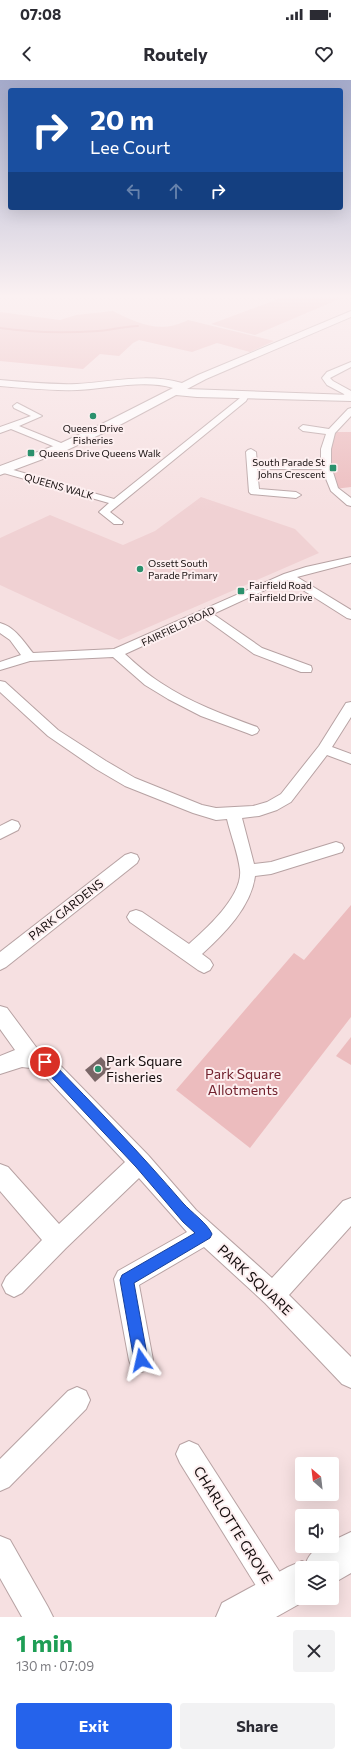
<!DOCTYPE html>
<meta charset="utf-8">
<style>
:root{--surface:#fff;--page:#f2f2f3;--text:#2b2b33;--muted:#7c7c81;--accent:#2563eb}
body{margin:0;font-family:Commissioner,sans-serif;background:var(--page);color:var(--text);height:100vh;display:flex;flex-direction:column;font-size:15px;white-space:nowrap}
*{box-sizing:border-box;margin:0}
p{font-size:13px;color:var(--muted)}
.icon{flex:none;width:22px;height:22px;fill:none;stroke:currentColor;stroke-width:2;stroke-linecap:round;stroke-linejoin:round}
.map{position:relative;height:1537px;overflow:hidden}
.drawer{display:flex;flex-direction:column;background:var(--surface);flex:1}
.drawer>*{flex:none}
.top-card{position:absolute;left:8px;top:8px;width:335px;height:122px;border-radius:4px;box-shadow:0 4px 16px #0002;background:#1a4fa0;color:#fff;overflow:hidden}
.needle{width:26px;rotate:332deg}
.tools{position:absolute;left:295px;top:1377px;display:grid;gap:8px}
.tools a{display:grid;place-items:center;width:44px;height:44px;border-radius:4px;background:var(--surface);box-shadow:0 4px 16px #0002;font-size:20px}
.pin{position:absolute;display:grid;place-items:center;width:34px;height:34px;color:#fff;margin:-17px;border:2px solid #fff;border-radius:50%;box-shadow:0 1px 4px #0007}
.me{position:absolute;width:44px;margin:-22px;rotate:349deg;stroke-linejoin:round;filter:drop-shadow(0 0 3px #0008)}
.turn{display:flex;align-items:center;gap:14px;height:84px;padding:0 16px;font-size:18px}
.turn .icon{width:52px;height:52px;stroke-width:2.5}
.turn b{display:block;font-size:28px;line-height:34px}
.lanes{display:flex;align-items:center;height:38px;padding:0 16px;background:#0003;justify-content:center;gap:20px;direction:ltr}
.lanes .off{opacity:.35}
.round{display:grid;place-items:center;flex:none;width:42px;height:42px;border-radius:4px;background:var(--page)}
.overview{display:flex;align-items:center;justify-content:space-between;height:68px;padding:0 16px}
h1{font-size:24px;font-weight:700;line-height:30px;color:#1e9e55}
.action{display:flex;gap:8px;margin-top:auto;padding:8px 16px}
.action a{flex:1;height:46px;border-radius:4px;background:var(--accent);color:#fff;font-size:16px;font-weight:700;line-height:46px;text-align:center}
.action a+a{background:var(--page);color:var(--text)}
.status{display:flex;justify-content:space-between;align-items:center;height:28px;padding:0 20px;background:var(--surface);direction:ltr}
.status svg{height:11px;fill:currentColor}
header{display:flex;justify-content:space-between;align-items:center;height:52px;padding:0 16px;background:var(--surface);font-size:18px;font-weight:700}
.map>svg:first-child{display:block}
</style>
<div class="status"><b>07:08</b><svg viewBox="0 0 49 12"><path d="M0 12V9h3v3zM5 12V6h3v6zM10 12V3h3v9zM15 12V0h3v12zM26 1h20v11H26zM47 4h2v5h-2z"/></svg></div>
<header><svg class="icon" aria-label="back" viewBox="0 0 24 24"><path d="M15 5l-7 7 7 7"/></svg>Routely<svg class="icon" aria-label="heart" viewBox="0 0 24 24"><path d="M12 20l-8-8c-3-5 5-10 8-4 3-6 11-1 8 4z"/></svg></header>
<div class="map">
<svg width="351" height="1537" viewBox="0 0 351 1537">
<rect width="100%" height="100%" fill="#f6e0e1"/>
<path fill="#f0d1d3" d="M201,417L295,449L319,473L119,560L0,505V458L50,435L123,465L155,451Z"/>
<g fill="#ecbcbe">
<path d="M283,217H344L255,255L211,244Z"/>
<path d="M113,231C139,244 160,254 188,240L274,261L250,272L217,263L192,272L139,260L133,263L119,276L100,274L83,289L0,281V232L60,240L76,235Z"/>
<path d="M331,352H351V407L334,409L329,395Z"/>
<path d="M351,825V937L250,1068L176,1010L294,873L304,880Z"/>
<path d="M351,957V985L336,976Z"/>
</g>
<g fill="none" stroke-linecap="round" stroke-linejoin="round">
<path stroke="#df9a9e" stroke-width="2" d="M0,248C33,253 65,253 98,251C112,250 125,246 138,246"/>
</g>
<path fill="#796667" d="M101,977L111,988L95,1002L85,990Z"/>
<g fill="none" stroke-linecap="round" stroke-linejoin="round">
<defs>
<g id="street">
<path d="M351,282V287L330,298L333,301L351,311V320H346L344,314L327,305L322,298L327,292Z"/>
<path d="M242,313H245L249,315L246,321L110,432L123,442L122,444H114L99,432L109,423L0,392V388L3,387L114,419L240,318Z"/>
<path d="M17,323L42,336L19,346L66,365L68,367L66,369H60L11,349L0,353V347L31,336L14,328L13,326Z"/>
<path d="M351,328V336L335,353L331,369V386L338,408L351,418V426L347,425L331,411L322,389H257L259,409L296,412L301,415L296,418L251,414L249,412L246,372L248,370L251,369L256,372L257,383H321V369L326,354L303,351L299,348L303,345L329,349L348,329Z"/>
<path d="M351,477V483L297,497L351,530V539L347,538L287,500L213,534L262,568L311,586L312,589L311,592H301L254,574L204,538L125,574C136,584 148,595 161,603C191,623 224,635 257,647L259,650L257,653L252,655L247,653L201,636L168,619L145,605L113,577L30,581L0,590V582L21,575L10,560L0,553V543C15,547 24,562 33,573L114,569L284,494L306,487Z"/>
<path d="M0,601L5,602L58,650L106,681L135,698L202,725L216,728L253,726L267,722L281,714L319,666L346,623L351,622V637L332,667L351,674V684L327,675L291,722L277,730L259,736L242,738L254,784L271,782L336,762L342,764L344,768L342,772L271,794L255,796C251,827 224,854 202,874L210,880L213,885L210,890L204,893L198,890L130,842L127,837L130,832L136,830L142,832L189,864C206,849 243,816 240,790C238,773 231,756 227,739L216,740L193,733L125,706L96,689L48,656L0,612Z"/>
<path d="M12,740L18,742L20,746L18,750L0,759V746Z"/>
<path d="M131,773L137,775L139,779L137,783L6,887L0,890V872L125,775Z"/>
<path d="M0,926L7,928L39,971L52,977L148,1075L196,1130L272,1198L343,1121L351,1118V1146L289,1215L351,1277V1308L342,1304L265,1223L204,1167L139,1205L153,1280L150,1289L141,1292L132,1289L129,1280L114,1199L118,1191L187,1152L139,1098L66,1168L22,1213L14,1217L6,1213L2,1205L6,1197L42,1160L0,1111V1084L8,1087L59,1144L125,1082L38,989L22,987L0,994V976L15,970L0,949Z"/>
<path d="M77,1307L86,1311L90,1320L86,1329L9,1407L0,1411V1379L68,1311Z"/>
<path d="M189,1361L198,1365L288,1505L292,1515L288,1525L278,1529L268,1525L180,1383L176,1374L180,1365Z"/>
<path d="M0,1456L10,1460L48,1527L53,1537H22L0,1498Z"/>
</g>
<g id="secondary">
<path d="M351,231V237L206,299L187,309L351,315V321L197,317L176,315L116,347L67,370L0,395V386L59,364L108,341L173,308C144,299 107,309 77,310C51,311 26,308 0,306V300C26,302 51,305 77,304C112,302 147,293 182,303L198,295Z"/>
<path d="M351,1452V1493L332,1504V1488H302V1518H310L276,1537H216L222,1523L288,1487L302,1481L306,1483C310,1471 319,1466 332,1466V1461Z"/>
</g>
</defs>
<use href="#street" stroke="#b7a2a3" stroke-width="2"/>
<use href="#secondary" stroke="#b7a2a3" stroke-width="2"/>
<use href="#street" fill="#fff" fill-rule="evenodd"/>
<use href="#secondary" fill="#fff" fill-rule="evenodd"/>
</g>
<linearGradient id="sky" x2="0" y2="1"><stop stop-color="#a4aaca"/><stop offset="0.5" stop-color="#fbf1f2"/><stop offset="1" stop-color="#fbf1f2" stop-opacity="0"/></linearGradient>
<rect width="351" height="432" fill="url(#sky)"/>
<path fill="#2563eb" stroke="#184099" d="M45,977L49,979C95,1026 140,1073 183,1123C191,1132 208,1144 212,1154L210,1158L134,1203L148,1280L146,1284L141,1287L136,1284L134,1280L120,1200L122,1195L195,1153L183,1142L136,1087L41,986L40,982L41,979Z"/>
<g fill="#2b916d" stroke="#fdeff0" stroke-width="1.5">
<circle cx="93" cy="336" r="4"/>
<rect x="27" y="369" width="8" height="8" rx="2"/>
<rect x="329" y="384" width="8" height="8" rx="2"/>
<circle cx="140" cy="489" r="4"/>
<rect x="237" y="507" width="8" height="8" rx="2"/>
<circle cx="98" cy="989" r="4"/>
</g>
<g text-anchor="middle" stroke-width="4" stroke-linejoin="round" paint-order="stroke">
<g font-size="10" fill="#150e0e" stroke="#fdeff0" text-anchor="start">
<text x="93" y="352" text-anchor="middle">Queens Drive<tspan x="93" dy="12">Fisheries</tspan></text>
<text x="39" y="377">Queens Drive Queens Walk</text>
<text x="325" y="386" text-anchor="end">South Parade St<tspan x="325" dy="12">Johns Crescent</tspan></text>
<text x="148" y="487">Ossett South<tspan x="148" dy="12">Parade Primary</tspan></text>
<text x="249" y="509">Fairfield Road<tspan x="249" dy="12">Fairfield Drive</tspan></text>
</g>
<g font-size="10" fill="#150e0e" stroke="#fdeff0">
<text transform="translate(59 406) rotate(16)" y="4">QUEENS WALK</text>
<text transform="translate(178 546) rotate(-25)" y="4">FAIRFIELD ROAD</text>
</g>
<g font-size="12" fill="#150e0e" stroke="#fdeff0">
<text transform="translate(66 830) rotate(-38)" y="4">PARK GARDENS</text>
</g>
<g font-size="14" fill="#150e0e" stroke="#fdeff0" text-anchor="start">
<text x="106" y="986">Park Square<tspan x="106" dy="16">Fisheries</tspan></text>
</g>
<g font-size="14" fill="#72222e" stroke="#fdeff0">
<text x="243" y="999">Park Square<tspan x="243" dy="16">Allotments</tspan></text>
</g>
<g font-size="14" fill="#150e0e" stroke="#fdeff0">
<text transform="translate(255 1200) rotate(43)" y="5">PARK SQUARE</text>
<text transform="translate(233 1445) rotate(58)" y="5">CHARLOTTE GROVE</text>
</g>
</g>
</svg>
<div class="tools">
<a><svg class="needle" viewBox="-14 -14 28 28"><path d="M0-13l5 13h-10z" fill="#e53935"/><path d="M0 13l5-13h-10z" fill="#7c7c81"/></svg></a>
<a><svg class="icon" aria-label="sound" viewBox="0 0 24 24"><path d="M4 9h4l5-4v14l-5-4H4zM17 9q2 3 0 6"/></svg></a>
<a><svg class="icon" aria-label="layers" viewBox="0 0 24 24"><path d="M12 4l9 5-9 5-9-5zM3 14l9 5 9-5"/></svg></a>
</div>
<div class="pin" style="left:45px;top:982px;background:#d93025"><svg class="icon" aria-label="arrive" viewBox="0 0 24 24"><path d="M6 21V4h12l-3 4 3 4H6"/></svg></div>
<svg class="me" style="left:141px;top:1280px" viewBox="-20 -20 40 40"><path d="M0-17L14 15 0 8-14 15z" fill="#2563eb" stroke="#fff" stroke-width="4"/></svg>
<div class="top-card">
<div class="turn"><svg class="icon" aria-label="right" viewBox="0 0 24 24"><path d="M7 20v-9h11M14 6l5 5-5 5"/></svg><div><b>20 m</b>Lee Court</div></div>
<div class="lanes"><svg class="icon off" aria-label="left" viewBox="0 0 24 24"><path d="M17 20v-9H6M10 6l-5 5 5 5"/></svg><svg class="icon off" aria-label="ahead" viewBox="0 0 24 24"><path d="M12 20V5M6 11l6-6 6 6"/></svg><svg class="icon" aria-label="right" viewBox="0 0 24 24"><path d="M7 20v-9h11M14 6l5 5-5 5"/></svg></div>
</div>
</div>
<section class="drawer">
<div class="overview"><div><h1>1 min</h1><p>130 m · 07:09</p></div><a class="round"><svg class="icon" aria-label="close" viewBox="0 0 24 24"><path d="M6 6l12 12M18 6L6 18"/></svg></a></div>
<div class="action"><a>Exit</a><a>Share</a></div>
</section>
